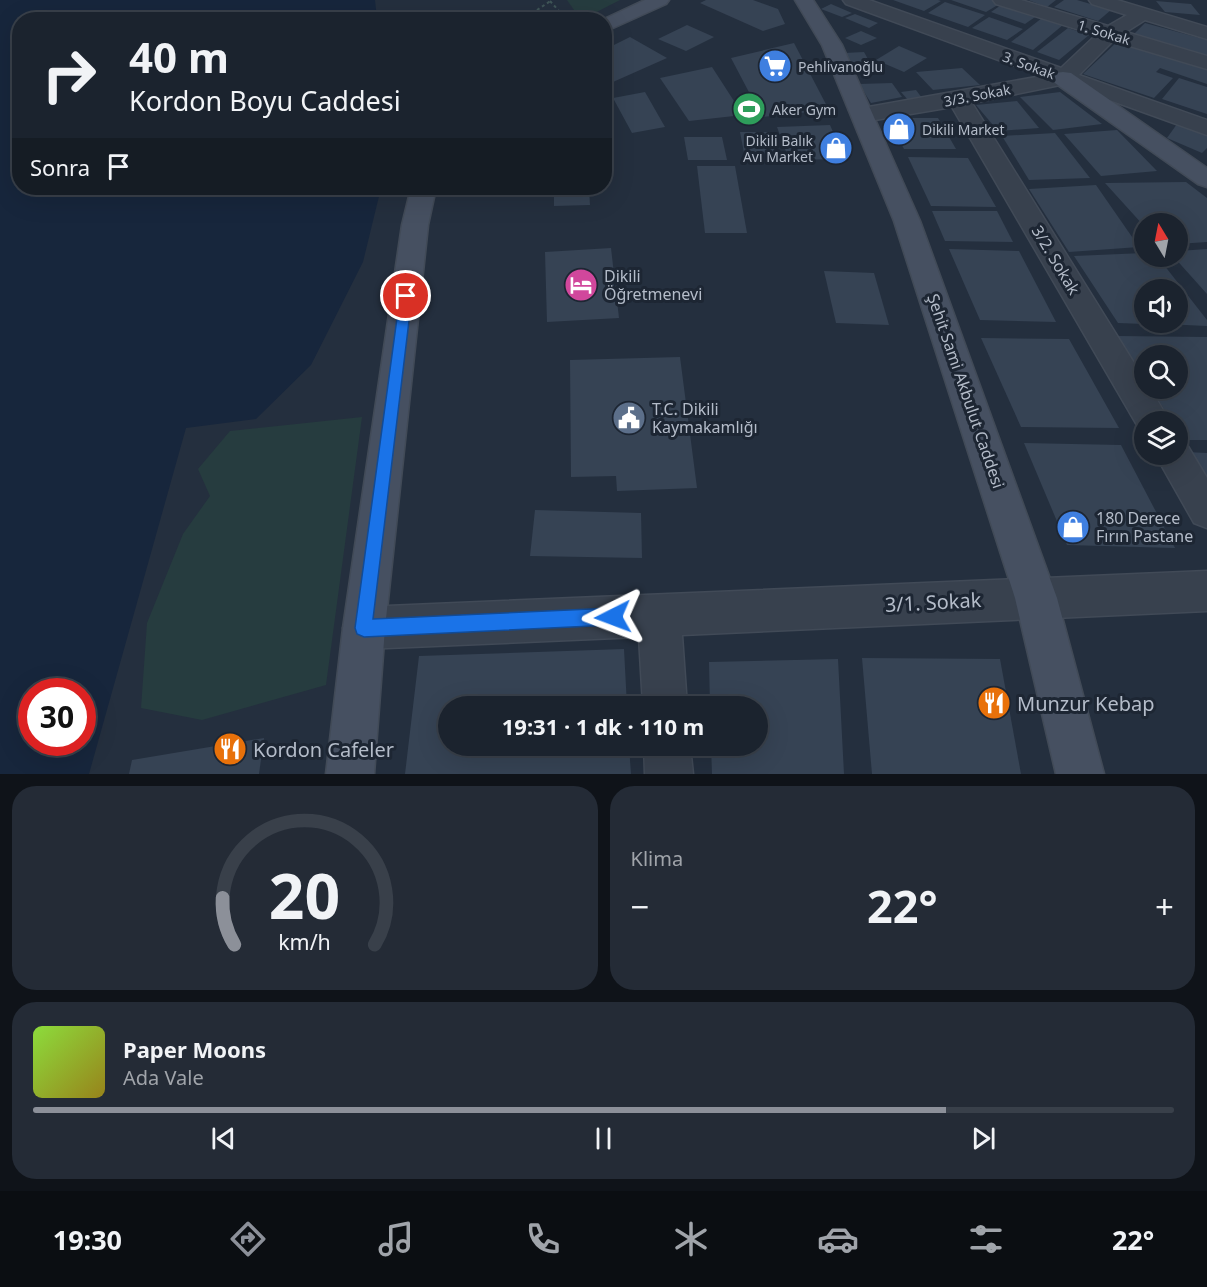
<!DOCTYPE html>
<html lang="tr">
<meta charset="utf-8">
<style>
:root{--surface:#1b232e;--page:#242b36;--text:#f1f3f6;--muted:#a0a4aa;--line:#39404a;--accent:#8c9099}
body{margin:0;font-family:"Noto Sans",sans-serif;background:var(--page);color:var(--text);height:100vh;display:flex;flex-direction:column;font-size:22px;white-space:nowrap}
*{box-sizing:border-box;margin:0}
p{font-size:20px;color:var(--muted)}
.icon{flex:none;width:33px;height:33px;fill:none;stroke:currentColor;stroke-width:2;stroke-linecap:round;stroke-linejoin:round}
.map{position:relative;height:774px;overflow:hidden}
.side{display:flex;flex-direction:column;gap:12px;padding:12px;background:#0f1319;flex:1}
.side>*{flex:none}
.hud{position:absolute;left:12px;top:12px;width:600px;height:183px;border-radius:24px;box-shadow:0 6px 24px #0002,0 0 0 2px var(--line);background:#1b232e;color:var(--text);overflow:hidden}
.needle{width:39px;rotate:350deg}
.buttons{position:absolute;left:1134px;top:213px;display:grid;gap:12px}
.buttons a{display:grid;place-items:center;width:54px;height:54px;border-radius:50%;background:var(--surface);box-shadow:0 6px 24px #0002,0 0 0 2px var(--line);font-size:30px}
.speed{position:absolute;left:18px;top:678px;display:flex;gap:12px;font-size:30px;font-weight:700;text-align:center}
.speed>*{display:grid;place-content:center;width:78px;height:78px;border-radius:50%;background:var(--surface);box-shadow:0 6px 24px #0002,0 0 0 2px var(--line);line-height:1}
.speed .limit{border:9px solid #d22;background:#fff;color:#111}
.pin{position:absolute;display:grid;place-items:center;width:51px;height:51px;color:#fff;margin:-26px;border:3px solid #fff;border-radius:50%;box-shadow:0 2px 6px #0007}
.me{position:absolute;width:66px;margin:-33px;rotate:267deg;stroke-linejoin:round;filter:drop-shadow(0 0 4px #0008)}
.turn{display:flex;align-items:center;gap:21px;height:126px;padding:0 18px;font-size:27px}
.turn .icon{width:78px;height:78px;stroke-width:2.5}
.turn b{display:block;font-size:42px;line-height:51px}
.then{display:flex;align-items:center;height:57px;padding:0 18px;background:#0003;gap:12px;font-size:22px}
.big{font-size:45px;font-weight:700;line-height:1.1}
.side .card{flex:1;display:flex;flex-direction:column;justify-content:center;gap:9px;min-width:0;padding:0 21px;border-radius:24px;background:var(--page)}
.side .dial{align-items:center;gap:0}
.dial svg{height:156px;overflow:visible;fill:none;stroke:var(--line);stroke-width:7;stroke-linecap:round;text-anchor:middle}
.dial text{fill:var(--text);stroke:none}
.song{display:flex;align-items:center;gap:18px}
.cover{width:72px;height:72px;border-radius:9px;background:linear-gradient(135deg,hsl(90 70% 55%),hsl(50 70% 35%))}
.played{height:6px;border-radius:3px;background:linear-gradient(90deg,var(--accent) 80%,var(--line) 80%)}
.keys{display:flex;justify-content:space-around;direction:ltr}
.heat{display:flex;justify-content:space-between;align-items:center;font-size:33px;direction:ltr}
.side .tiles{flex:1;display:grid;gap:12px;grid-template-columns:1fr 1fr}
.card:last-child{grid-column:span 2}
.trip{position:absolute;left:438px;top:696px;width:330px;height:60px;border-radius:30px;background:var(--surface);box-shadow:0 6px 24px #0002,0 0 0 2px var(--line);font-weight:700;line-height:60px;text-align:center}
.tabs{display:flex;height:96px;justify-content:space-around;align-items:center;background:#0b0e12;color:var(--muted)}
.tabs .icon{width:42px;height:42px}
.tabs .active{color:var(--accent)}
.tabs b{font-size:27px;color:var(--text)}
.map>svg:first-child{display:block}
</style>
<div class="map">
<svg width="1207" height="774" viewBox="0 0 1207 774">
<rect width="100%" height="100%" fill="#242f3e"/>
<g fill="#263c3f">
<path d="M567 0H620L581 20Z"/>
<path d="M362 417 326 685 202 720 141 708 147 623 183 534 210 496 198 469 230 431Z"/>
</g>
<path fill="#17263c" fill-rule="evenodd" d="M0 0H375L377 19 20 20V188H381L363 262 311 365 256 419 186 428 89 774H0ZM32 692H82V742H32Z"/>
<g fill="#364354">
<path d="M706 0H753L778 9 785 24 763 31 700 3Z"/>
<path d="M893 0H938L941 1 924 11Z"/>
<path d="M951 0H992L1001 3 986 12Z"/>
<path d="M1028 0H1056L1047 7Z"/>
<path d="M1064 0H1077L1111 10 1098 21 1054 7Z"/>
<path d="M1156 1 1191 4 1200 15 1165 12Z"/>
<path d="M945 2 985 15 968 27 928 13Z"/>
<path d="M1004 3 1038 15 1025 24 991 12Z"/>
<path d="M831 4 852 13 842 17 821 9Z"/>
<path d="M855 14 878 23 869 28 845 18Z"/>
<path d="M989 17 1023 29 1007 40 972 28Z"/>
<path d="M1042 18 1063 25 1033 50 1011 42Z"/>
<path d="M1145 23 1207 40V59L1133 35Z"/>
<path d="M687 25 714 37 686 51 658 39Z"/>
<path d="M1068 28 1089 35 1059 60 1037 52Z"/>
<path d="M861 31 877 38 861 45 845 38Z"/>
<path d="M630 37 667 58 604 86V50Z"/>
<path d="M1119 40 1207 65V84L1160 68 1156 72 1173 78 1154 98 1083 74Z"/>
<path d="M794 43 829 110 762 117 731 58Z"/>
<path d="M899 46 927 58 904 72 876 60Z"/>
<path d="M864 52 874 70 854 71 844 53Z"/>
<path d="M712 67 743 115 689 121 660 78Z"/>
<path d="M962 68 980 85 933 90 916 72Z"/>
<path d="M1179 78 1207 87V114L1162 99Z"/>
<path d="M892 83 902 97 871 103 859 84Z"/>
<path d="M916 90 922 98 908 100 901 92Z"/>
<path d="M645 92 665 127 632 133 613 98Z"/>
<path d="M1060 92 1102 124 1053 130 1020 97Z"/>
<path d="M1017 101 1039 128 998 131 976 105Z"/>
<path d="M888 118H938L956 149H904Z"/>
<path d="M1177 124 1207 134V148L1202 153 1167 138Z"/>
<path d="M830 125 845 159 789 160 777 127Z"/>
<path d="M1117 130 1157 171 1101 176 1064 134Z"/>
<path d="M740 132H770L775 154 744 153Z"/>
<path d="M1055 133 1090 178 1029 180 1002 136Z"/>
<path d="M684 137H722L727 160H688Z"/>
<path d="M908 157 968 158 996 207 931 206Z"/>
<path d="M697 166H735L747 233H705Z"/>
<path d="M1186 182 1207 198V242L1178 244V224H1144V226L1105 183Z"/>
<path d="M1096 185 1139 247 1069 252 1029 189Z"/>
<path d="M554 188H589L590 205 554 206Z"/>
<path d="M932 211H997L1013 242 945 241Z"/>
<path d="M611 248 619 318 547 322 545 252Z"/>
<path d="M949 249 1019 251 1056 322 980 320Z"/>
<path d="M1207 249V294L1173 256H1178V251Z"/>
<path d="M1144 253V256H1157L1207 320V326L1163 324V322H1178V290H1144V324L1118 323 1074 256Z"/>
<path d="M824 271 874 273 889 325 836 323Z"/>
<path d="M1117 336 1207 337V440H1184L1178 430V422H1172L1151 388H1178V356H1144V379Z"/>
<path d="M981 338 1069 339 1119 428 1021 427Z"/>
<path d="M680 357 697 488 617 491 616 476 571 477 570 360Z"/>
<path d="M1024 443 1121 445 1175 548 1067 545Z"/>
<path d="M1186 452 1207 453V483Z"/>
<path d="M535 510 641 513 642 558 530 556Z"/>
<path d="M624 649 627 706H448V746H629L631 774H405L419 656Z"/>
<path d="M862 658 1000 659 1021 774H872Z"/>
<path d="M838 659 844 774H712L711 746H758V706H710L709 662Z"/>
<path d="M264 738 259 774H129L132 760Z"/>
</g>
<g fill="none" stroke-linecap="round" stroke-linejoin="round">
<g stroke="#414a57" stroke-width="3">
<g id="street">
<path d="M843 0H869L1061 68 1096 35 996 4 993 0H1021L1108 26 1127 15 1092 4 1089 0H1117L1207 27V39L1145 20 1126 32 1207 56V69L1113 41 1079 75 1207 120V135L1065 84 972 103 1144 379V388H1150L1170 422H1144V433L1141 432 952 107 863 122 855 120 852 115 855 110 863 108 1042 76 846 4Z"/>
<path d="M1178 440 1186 443 1207 478V528L1194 523 1155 454H1178Z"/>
<path d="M1207 571V611L682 635 687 706H643L639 637 364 649 349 643 343 628 349 613 364 607Z"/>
<path d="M644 746H690L693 774H645Z"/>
</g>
</g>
<g stroke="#414a57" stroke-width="3">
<g id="secondary">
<path d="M645 0H669L666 4 604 32V20H602Z"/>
<path d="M795 0H813L842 45 920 221 1057 598 1104 774H1056L1015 598 894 221 822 45Z"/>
<path d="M1063 72 1071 73 1207 168V187L1198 184 1055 83 1052 78 1055 73Z"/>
<path d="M411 188H436L428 225 385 628 374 774H326L343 628 402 225Z"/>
</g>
</g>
<g stroke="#3f5557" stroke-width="2" stroke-dasharray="3 3" stroke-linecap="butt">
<path d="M550 1 567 20"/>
<path d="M522 20 552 0"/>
</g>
<use href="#street" fill="#38414e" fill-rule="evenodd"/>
<use href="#secondary" fill="#465061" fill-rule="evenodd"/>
</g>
<path fill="#1a73e8" stroke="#114b97" stroke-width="1.5" d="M406 291 412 296 373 619 613 608 619 611 622 617 619 623 613 625 364 637 357 634 355 628 400 296Z"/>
<defs>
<g id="supermarket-disc" transform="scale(1.725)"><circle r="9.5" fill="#3f7fe0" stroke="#1d2633"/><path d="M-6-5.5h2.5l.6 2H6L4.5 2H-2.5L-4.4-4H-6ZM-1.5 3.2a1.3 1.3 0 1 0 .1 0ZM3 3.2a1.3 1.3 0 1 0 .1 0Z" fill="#fff"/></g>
<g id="stadium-disc" transform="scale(1.725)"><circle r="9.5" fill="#2e9e5b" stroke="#1d2633"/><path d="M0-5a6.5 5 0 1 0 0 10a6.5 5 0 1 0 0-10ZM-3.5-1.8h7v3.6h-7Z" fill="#fff"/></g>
<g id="shop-disc" transform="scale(1.725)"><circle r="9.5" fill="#3f7fe0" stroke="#1d2633"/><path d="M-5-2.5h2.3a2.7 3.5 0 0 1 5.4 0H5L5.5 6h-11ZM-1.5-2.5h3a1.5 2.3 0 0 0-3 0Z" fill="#fff"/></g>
<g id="hotel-disc" transform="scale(1.725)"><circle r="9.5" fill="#d1479c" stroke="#1d2633"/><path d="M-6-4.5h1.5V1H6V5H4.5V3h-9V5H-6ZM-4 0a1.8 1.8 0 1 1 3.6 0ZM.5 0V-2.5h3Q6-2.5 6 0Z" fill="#fff"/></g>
<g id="civic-disc" transform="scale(1.725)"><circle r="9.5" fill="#5c6f8a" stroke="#1d2633"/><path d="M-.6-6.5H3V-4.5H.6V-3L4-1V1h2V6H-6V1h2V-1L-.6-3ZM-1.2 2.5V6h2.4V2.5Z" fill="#fff"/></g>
<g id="restaurant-disc" transform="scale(1.725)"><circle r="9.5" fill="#e8710a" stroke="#1d2633"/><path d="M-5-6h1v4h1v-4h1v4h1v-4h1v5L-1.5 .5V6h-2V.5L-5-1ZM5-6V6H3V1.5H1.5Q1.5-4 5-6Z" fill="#fff"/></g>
</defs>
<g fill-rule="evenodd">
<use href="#supermarket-disc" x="775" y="66"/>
<use href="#stadium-disc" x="749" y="109"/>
<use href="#shop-disc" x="899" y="129"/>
<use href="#shop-disc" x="836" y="148"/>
<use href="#hotel-disc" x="581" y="285"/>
<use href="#civic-disc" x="629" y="418"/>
<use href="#shop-disc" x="1073" y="527"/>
<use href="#restaurant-disc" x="994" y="703"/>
<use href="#restaurant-disc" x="230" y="749"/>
</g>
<g text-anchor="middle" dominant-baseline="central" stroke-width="6" stroke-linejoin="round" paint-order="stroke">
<g font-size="14" fill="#b4bcc9" stroke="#1d2633">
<text transform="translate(1104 32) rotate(17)">1. Sokak</text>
<text transform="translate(1029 65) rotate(20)">3. Sokak</text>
<text transform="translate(977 95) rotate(-11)">3/3. Sokak</text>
</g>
<g font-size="14" fill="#b4bcc9" stroke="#1d2633" text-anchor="start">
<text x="798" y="66">Pehlivanoğlu</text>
<text x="772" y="109">Aker Gym</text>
<text x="922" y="129">Dikili Market</text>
<text x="813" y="140" text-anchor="end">Dikili Balık<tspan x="813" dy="16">Avı Market</tspan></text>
</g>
<g font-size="16" fill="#b4bcc9" stroke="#1d2633">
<text transform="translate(1056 260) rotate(59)">3/2. Sokak</text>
<text transform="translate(966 391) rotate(71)">Şehit Sami Akbulut Caddesi</text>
</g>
<g font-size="16" fill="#b4bcc9" stroke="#1d2633" text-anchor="start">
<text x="604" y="276">Dikili<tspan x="604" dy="18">Öğretmenevi</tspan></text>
<text x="652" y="409">T.C. Dikili<tspan x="652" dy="18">Kaymakamlığı</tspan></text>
<text x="1096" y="518">180 Derece<tspan x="1096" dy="18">Fırın Pastane</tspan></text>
</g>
<g font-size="20" fill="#b4bcc9" stroke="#1d2633">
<text transform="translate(933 602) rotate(-3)">3/1. Sokak</text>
</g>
<g font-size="20" fill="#b4bcc9" stroke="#1d2633" text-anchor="start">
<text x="1017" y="703">Munzur Kebap</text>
<text x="253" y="749">Kordon Cafeler</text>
</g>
</g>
</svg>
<div class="buttons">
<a><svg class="needle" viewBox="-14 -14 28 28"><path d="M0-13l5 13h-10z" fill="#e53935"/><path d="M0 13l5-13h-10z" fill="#a0a4aa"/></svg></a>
<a><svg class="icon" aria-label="sound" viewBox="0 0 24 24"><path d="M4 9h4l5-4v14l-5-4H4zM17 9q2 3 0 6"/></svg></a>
<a><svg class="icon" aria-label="search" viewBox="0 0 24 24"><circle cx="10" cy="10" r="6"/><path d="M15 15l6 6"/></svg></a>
<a><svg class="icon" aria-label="layers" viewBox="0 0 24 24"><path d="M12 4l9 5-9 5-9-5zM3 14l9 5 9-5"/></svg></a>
</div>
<div class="speed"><div class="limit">30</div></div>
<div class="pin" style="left:406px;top:296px;background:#d93025"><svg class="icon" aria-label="arrive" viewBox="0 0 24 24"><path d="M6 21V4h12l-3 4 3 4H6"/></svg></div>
<svg class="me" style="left:613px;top:617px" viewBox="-20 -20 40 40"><path d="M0-17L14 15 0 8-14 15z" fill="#1a73e8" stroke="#fff" stroke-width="4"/></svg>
<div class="trip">19:31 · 1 dk · 110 m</div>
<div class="hud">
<div class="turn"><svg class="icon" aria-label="right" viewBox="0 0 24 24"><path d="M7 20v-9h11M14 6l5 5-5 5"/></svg><div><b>40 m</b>Kordon Boyu Caddesi</div></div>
<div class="then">Sonra<svg class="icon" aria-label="arrive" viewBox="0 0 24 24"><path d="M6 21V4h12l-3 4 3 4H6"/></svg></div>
</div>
</div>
<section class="side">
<div class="tiles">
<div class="card dial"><svg viewBox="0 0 100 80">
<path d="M14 69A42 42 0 1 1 86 69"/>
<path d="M14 69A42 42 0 0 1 8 45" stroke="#8c9099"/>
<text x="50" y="56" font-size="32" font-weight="700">20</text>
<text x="50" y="72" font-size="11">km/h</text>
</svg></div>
<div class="card"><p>Klima</p>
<div class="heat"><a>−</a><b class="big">22°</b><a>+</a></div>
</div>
<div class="card">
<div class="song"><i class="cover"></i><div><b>Paper Moons</b><p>Ada Vale</p></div></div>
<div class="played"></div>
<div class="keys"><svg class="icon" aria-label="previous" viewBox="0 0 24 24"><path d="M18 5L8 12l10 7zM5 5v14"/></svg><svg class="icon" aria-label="pause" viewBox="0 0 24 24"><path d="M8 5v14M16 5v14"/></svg><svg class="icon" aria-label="next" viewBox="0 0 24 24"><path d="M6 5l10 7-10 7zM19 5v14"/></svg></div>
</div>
</div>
</section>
<nav class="tabs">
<b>19:30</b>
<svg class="icon active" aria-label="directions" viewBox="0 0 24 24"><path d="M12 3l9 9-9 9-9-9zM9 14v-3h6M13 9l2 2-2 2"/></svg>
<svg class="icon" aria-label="music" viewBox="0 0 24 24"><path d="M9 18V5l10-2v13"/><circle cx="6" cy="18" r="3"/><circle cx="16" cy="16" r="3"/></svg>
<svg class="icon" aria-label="phone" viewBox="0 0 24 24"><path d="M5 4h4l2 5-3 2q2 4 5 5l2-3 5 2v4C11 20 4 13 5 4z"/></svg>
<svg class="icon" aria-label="climate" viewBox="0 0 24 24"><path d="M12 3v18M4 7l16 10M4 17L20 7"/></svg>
<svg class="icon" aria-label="car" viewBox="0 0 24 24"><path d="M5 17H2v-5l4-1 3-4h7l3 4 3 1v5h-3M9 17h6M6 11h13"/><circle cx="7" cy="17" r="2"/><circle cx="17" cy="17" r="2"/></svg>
<svg class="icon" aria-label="filters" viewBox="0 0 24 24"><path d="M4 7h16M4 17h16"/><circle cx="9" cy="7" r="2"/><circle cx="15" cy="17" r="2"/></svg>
<b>22°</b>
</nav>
